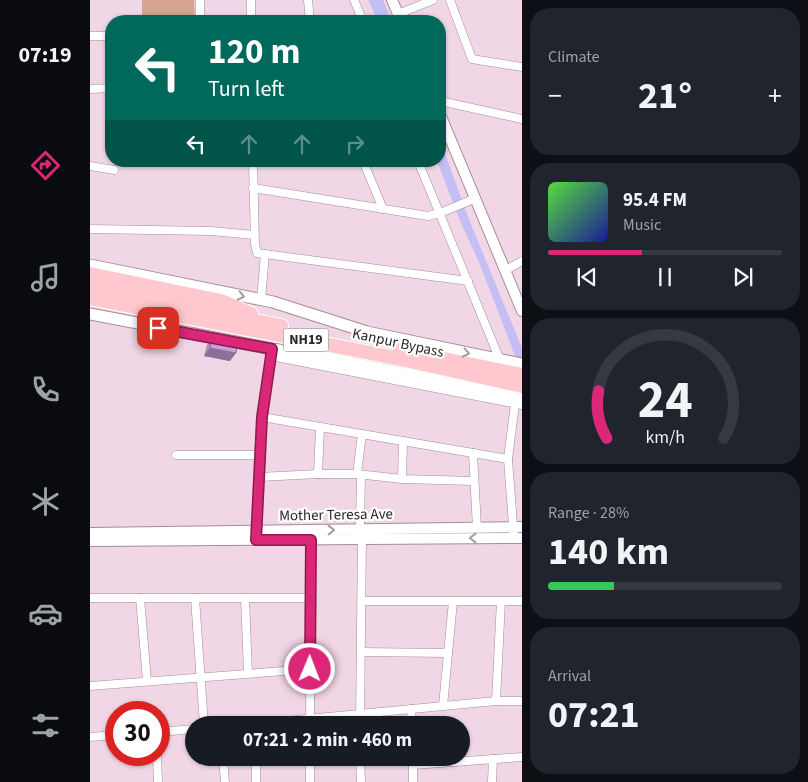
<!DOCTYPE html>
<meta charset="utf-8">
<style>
:root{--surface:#171b24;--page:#20242c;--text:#f1f3f6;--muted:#9ea1a6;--line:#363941;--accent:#db2777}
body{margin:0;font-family:"Source Sans 3",sans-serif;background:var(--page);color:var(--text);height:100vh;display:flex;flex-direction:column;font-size:19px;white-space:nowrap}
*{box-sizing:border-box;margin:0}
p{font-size:16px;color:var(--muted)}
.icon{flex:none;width:28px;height:28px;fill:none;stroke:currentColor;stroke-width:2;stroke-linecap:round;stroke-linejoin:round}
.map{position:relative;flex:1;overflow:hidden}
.details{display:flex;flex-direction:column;gap:8px;padding:8px;background:#0d0f14;width:286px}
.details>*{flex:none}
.banner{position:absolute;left:15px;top:15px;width:341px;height:152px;border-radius:20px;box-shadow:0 1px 4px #0004;background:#00695c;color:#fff;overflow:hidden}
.speed{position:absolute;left:15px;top:701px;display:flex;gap:10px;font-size:25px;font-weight:700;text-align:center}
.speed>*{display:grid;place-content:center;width:65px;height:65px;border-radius:50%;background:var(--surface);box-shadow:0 1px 4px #0004;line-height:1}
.speed .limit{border:8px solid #d22;background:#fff;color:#111}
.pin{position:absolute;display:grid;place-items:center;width:42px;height:42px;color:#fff;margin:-21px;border-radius:10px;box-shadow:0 2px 8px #0006}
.me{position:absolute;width:55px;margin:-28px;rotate:1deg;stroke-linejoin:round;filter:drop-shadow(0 0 4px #0008)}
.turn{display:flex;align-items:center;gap:18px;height:105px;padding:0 20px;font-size:22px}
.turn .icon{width:65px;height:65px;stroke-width:2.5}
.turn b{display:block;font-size:35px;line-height:42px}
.lanes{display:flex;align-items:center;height:48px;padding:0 20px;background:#0003;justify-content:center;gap:25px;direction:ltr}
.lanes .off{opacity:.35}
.big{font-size:38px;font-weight:700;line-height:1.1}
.details .widget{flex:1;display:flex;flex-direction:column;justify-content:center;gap:8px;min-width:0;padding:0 18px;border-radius:20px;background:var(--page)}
.details .dial{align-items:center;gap:0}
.dial svg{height:130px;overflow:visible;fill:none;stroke:var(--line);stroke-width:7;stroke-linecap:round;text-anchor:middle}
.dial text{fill:var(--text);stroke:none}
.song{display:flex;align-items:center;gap:15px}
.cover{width:60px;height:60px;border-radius:8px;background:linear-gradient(135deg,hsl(110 70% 55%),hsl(240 70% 35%))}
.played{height:5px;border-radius:2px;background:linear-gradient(90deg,var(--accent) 40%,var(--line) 40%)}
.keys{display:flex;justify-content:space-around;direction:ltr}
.heat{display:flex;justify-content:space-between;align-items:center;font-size:28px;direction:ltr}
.charge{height:8px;border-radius:4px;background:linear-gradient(90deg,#34c759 28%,var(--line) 0)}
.trip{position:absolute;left:95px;top:716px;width:285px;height:50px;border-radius:25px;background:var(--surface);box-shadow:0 1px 4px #0004;font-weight:700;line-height:50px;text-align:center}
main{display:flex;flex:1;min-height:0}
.dock{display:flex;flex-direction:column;width:90px;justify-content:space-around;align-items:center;background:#090b0e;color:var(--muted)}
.dock .icon{width:35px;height:35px}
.dock .active{color:var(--accent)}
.dock b{font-size:22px;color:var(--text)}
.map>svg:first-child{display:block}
</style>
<main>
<nav class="dock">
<b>07:19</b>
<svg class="icon active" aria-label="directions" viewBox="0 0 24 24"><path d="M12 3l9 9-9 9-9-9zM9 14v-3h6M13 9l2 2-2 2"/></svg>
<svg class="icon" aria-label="music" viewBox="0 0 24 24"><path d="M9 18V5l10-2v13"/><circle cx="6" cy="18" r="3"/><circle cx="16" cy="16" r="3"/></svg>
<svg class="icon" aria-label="phone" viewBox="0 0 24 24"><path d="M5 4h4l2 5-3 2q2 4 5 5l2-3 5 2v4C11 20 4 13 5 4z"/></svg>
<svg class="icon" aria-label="climate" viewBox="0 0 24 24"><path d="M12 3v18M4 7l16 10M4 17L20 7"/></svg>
<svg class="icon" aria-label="car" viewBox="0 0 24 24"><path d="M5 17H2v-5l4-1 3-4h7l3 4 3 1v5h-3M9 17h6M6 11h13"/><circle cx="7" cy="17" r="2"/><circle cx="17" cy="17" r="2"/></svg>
<svg class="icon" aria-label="filters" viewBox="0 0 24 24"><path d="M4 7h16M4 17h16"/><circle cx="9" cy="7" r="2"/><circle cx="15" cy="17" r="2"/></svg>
</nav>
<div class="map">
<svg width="432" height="782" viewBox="0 0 432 782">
<rect width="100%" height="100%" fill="#f1d6e5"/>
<path fill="#d6a392" d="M52 0H104L105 21H52Z"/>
<g fill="#c4bef5">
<path d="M278 0H293L302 21H288Z"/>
<path d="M350 140 380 222 432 348V374L389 262 370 221 347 161H350Z"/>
</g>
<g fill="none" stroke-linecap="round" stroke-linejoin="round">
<g stroke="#a48c9a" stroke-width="9">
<g id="minor">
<path d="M161 0V21"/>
<path d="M218 0 220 21"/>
<path d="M264 0 273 21"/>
<path d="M360 0 382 59 432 67"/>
<path d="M308 14 343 0"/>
<path d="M110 21V0"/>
<path d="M0 36H21"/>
<path d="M0 89 21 88"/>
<path d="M350 101 432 119"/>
<path d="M163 161 165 244 167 253 378 281"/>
<path d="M273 161 293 209"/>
<path d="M328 161 410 360"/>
<path d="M0 166 24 170"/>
<path d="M163 188 338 216 350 213 386 198"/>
<path d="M0 229 121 231 164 235"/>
<path d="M416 270 432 261"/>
<path d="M171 300 175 254"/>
<path d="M181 356 432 405"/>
<path d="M172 417 418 459"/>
<path d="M313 441 312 479 384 481"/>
<path d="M383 453 387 528"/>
<path d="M86 455H170"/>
<path d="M228 474H267L272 434"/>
<path d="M267 474 312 479"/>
<path d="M169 477 228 474 230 427"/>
<path d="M270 530 271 475"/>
<path d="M166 535 172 417 182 353"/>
<path d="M424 538 418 459 425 404"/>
<path d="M0 598H221"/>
<path d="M50 598 57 681"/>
<path d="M105 598 114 725"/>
<path d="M155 598 158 673"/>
<path d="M273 601H432"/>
<path d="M271 652 358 653"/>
<path d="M0 686 220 669"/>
<path d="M406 701 411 601"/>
<path d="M353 706 363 601"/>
<path d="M321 709 322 725"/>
<path d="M154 725 406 701H432"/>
<path d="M220 725 221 539"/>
<path d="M270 725 272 534"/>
<path d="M69 732 104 729"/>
<path d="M0 737 26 735"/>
<path d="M67 755 68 782"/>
<path d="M133 758 135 782"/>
<path d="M166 758V782"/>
<path d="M220 758V782"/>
<path d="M270 758 271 782"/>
<path d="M323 758V782"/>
<path d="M323 765 432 757"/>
<path d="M402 782 403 759"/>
</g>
</g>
<g stroke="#a48c9a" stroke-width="12">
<g id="tertiary">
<path d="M302 0 311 21"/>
<path d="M350 114 432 311"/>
<path d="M0 533 432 527"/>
<path d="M0 541 432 538"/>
</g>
</g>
<g stroke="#a48c9a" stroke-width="13">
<g id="secondary">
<path d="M0 265 183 302 277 332 432 364"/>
<path d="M0 314 182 349 222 355 432 397"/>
</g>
</g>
<g stroke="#fff" stroke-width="16">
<g id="trunk">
<path d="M0 274 131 301 161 314"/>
<path d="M0 288 191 326"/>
<path d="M0 298 306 358 432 386"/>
<path d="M310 350 432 375"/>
</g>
</g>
<use href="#minor" stroke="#fff" stroke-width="8"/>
<use href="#tertiary" stroke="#fff" stroke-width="10"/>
<use href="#secondary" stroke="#fff" stroke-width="11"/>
<use href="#trunk" stroke="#ffc8cf" stroke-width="14"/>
</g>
<path fill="#af89bc" d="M122 337 140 361 114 356 117 345Z"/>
<path fill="#8e6f99" d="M120 348 146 353 140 361 114 356Z"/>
<path fill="#cb9fdb" stroke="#8e6f99" d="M122 337 148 342 146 353 120 348Z"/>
<defs><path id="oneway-chevron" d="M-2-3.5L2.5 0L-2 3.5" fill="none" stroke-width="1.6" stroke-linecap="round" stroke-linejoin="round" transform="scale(1.25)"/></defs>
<g stroke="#a19da0">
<use href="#oneway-chevron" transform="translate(151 296) rotate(12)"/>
<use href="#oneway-chevron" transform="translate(376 353) rotate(12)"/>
<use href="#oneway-chevron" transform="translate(241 530) rotate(-1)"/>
<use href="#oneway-chevron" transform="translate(383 538) rotate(180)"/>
</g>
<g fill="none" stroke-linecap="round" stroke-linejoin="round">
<g stroke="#8e194d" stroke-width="12">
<path id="route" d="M68 328 182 349 172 417 166 540H221L220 669"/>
</g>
<use href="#route" stroke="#db2777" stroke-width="9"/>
</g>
<g text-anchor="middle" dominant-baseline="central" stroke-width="4.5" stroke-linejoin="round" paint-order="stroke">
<rect fill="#fff" stroke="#6d676b" stroke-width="1" x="193.5" y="328.5" width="45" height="23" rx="4"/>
<g font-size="14" font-weight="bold" fill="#2f262b">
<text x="216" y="340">NH19</text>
</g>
<g font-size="15" fill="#2f262b" stroke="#fff">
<text transform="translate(308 343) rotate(12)">Kanpur Bypass</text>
<text transform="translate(246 515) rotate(-1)">Mother Teresa Ave</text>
</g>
</g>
</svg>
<div class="speed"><div class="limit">30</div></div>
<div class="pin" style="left:68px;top:328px;background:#d93025"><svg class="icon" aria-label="arrive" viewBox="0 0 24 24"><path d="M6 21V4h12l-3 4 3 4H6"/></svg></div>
<svg class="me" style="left:220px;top:669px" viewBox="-20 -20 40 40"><circle r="17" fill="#db2777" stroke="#fff" stroke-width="3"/><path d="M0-11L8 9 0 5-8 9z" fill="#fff"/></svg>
<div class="trip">07:21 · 2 min · 460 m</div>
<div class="banner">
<div class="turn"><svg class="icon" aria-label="left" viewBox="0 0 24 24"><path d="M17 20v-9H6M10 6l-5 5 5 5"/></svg><div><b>120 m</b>Turn left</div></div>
<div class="lanes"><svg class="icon" aria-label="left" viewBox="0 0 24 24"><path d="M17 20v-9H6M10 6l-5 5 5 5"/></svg><svg class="icon off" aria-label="ahead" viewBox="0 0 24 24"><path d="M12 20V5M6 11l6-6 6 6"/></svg><svg class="icon off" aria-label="ahead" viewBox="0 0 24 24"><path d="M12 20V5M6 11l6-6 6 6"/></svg><svg class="icon off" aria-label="right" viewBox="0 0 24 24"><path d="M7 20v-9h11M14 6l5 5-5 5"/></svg></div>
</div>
</div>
<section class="details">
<div class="widget"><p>Climate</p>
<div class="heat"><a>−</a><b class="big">21°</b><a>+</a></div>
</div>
<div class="widget">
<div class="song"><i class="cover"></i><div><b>95.4 FM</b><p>Music</p></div></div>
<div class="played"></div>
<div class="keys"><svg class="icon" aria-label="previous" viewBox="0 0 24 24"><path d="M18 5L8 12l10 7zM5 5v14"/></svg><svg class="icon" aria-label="pause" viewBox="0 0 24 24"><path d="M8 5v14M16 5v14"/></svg><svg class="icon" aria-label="next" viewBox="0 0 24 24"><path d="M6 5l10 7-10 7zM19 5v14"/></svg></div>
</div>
<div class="widget dial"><svg viewBox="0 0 100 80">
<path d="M14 69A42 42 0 1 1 86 69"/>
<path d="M14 69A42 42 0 0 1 9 40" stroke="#db2777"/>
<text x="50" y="56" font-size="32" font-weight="700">24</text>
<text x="50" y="72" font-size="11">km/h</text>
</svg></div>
<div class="widget"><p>Range · 28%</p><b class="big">140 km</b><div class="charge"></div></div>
<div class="widget"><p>Arrival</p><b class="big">07:21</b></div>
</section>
</main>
